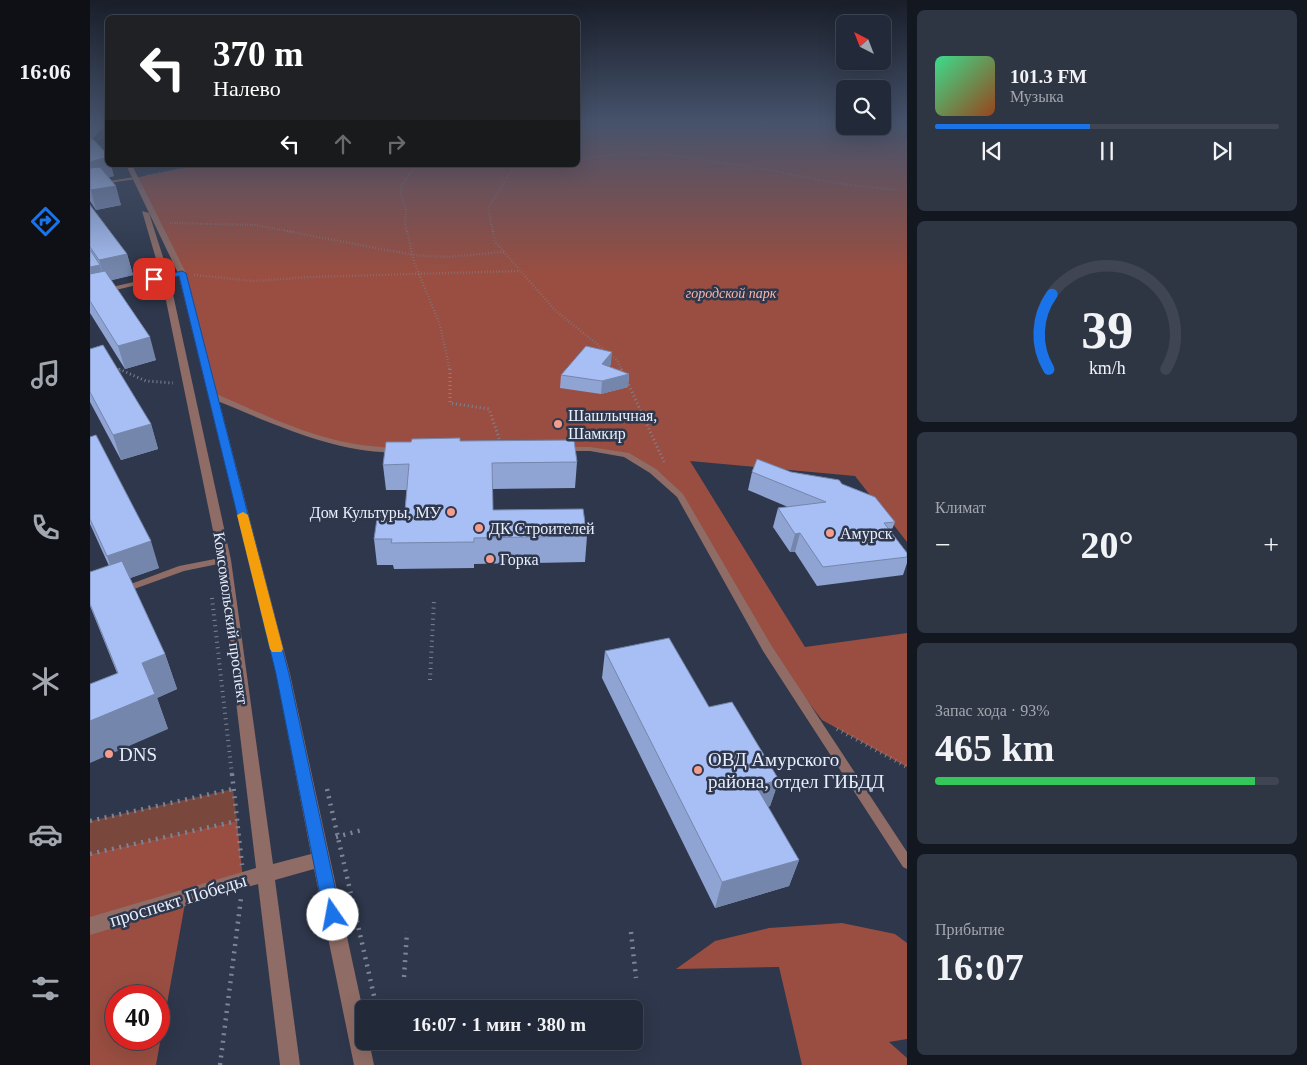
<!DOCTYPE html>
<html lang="ru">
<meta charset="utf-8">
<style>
:root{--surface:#222938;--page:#2e3543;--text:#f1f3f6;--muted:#a2a6ae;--line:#3f4553;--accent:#1a73e8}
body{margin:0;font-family:Georgia,serif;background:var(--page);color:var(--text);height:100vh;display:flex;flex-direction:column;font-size:19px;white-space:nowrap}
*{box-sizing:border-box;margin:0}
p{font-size:16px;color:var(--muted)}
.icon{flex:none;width:28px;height:28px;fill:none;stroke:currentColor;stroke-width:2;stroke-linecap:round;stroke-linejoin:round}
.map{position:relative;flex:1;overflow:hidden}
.side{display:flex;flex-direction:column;gap:10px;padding:10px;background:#13171f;width:400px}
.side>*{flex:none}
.banner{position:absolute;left:15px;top:15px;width:475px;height:152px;border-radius:8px;box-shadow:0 5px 20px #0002,0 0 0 1px var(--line);background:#202124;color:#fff;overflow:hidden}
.needle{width:32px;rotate:318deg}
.buttons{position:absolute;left:746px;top:15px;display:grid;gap:10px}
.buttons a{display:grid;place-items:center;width:55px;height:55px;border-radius:8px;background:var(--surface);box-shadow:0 5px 20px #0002,0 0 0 1px var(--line);font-size:25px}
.speed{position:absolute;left:15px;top:985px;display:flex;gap:10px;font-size:25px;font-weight:700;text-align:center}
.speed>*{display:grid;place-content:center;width:65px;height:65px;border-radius:50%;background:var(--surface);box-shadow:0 5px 20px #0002,0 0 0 1px var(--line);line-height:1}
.speed .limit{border:8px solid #d22;background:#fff;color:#111}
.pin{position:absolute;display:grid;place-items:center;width:42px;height:42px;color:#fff;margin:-21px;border-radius:10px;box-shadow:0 2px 8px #0006}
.me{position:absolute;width:55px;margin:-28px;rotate:348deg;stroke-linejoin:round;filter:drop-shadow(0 0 4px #0008)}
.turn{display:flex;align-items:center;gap:18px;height:105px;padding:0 25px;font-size:22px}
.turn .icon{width:65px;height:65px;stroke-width:2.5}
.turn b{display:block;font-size:35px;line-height:42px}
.lanes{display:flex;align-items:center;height:48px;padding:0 25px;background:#0003;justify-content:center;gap:25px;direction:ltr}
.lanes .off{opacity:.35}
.big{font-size:38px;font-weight:800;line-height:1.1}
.side .card{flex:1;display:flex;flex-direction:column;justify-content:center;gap:8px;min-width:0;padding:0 18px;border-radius:8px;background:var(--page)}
.side .dial{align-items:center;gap:0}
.dial svg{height:130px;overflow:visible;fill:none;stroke:var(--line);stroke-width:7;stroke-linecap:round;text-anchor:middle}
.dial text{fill:var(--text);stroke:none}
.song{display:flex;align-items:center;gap:15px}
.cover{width:60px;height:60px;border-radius:8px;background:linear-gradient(135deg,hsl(150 70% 55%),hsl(20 70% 35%))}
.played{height:5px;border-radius:2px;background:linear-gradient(90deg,var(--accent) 45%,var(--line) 45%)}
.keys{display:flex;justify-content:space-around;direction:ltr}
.heat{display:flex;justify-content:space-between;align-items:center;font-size:28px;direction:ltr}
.charge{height:8px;border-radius:4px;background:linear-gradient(90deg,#34c759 93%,var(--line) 0)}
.trip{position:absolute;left:265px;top:1000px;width:288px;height:50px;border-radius:8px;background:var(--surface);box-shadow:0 5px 20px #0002,0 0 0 1px var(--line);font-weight:800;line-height:50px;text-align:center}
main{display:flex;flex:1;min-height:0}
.tabs{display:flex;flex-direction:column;width:90px;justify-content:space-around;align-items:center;background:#0e1016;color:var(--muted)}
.tabs .icon{width:35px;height:35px}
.tabs .current{color:var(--accent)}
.tabs b{font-size:22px;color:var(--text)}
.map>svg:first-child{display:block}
</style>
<main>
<nav class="tabs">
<b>16:06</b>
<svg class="icon current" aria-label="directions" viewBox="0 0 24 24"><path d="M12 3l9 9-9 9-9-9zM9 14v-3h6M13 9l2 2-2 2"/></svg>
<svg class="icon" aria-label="music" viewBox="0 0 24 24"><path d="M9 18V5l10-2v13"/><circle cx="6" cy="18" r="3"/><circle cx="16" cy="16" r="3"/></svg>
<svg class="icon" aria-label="phone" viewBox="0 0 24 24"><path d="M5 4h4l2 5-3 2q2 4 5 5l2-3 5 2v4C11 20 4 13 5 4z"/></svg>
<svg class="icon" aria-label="climate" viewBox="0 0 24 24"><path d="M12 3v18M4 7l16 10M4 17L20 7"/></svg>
<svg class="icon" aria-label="car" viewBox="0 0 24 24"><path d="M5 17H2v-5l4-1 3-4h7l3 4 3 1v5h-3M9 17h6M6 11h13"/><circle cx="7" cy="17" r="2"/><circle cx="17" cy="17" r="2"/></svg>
<svg class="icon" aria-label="filters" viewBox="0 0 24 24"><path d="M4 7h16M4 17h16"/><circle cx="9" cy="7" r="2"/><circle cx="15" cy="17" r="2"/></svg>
</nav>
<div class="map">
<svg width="817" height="1065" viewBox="0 0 817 1065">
<rect width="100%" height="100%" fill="#2e374b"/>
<path fill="#7a473d" d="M143 789 147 821 0 854V821Z"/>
<g fill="#994e41" fill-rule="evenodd">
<path d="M488 124H755V126H792L793 124H817V542L765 476 600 461 715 647 817 633V767L732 720 677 648 590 496 563 471 536 455 500 449 294 451 256 445 222 435 123 396 92 273 44 178 110 165H488Z"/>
<path d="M147 821 153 880 96 898 66 1065H0V854ZM26 996H69V1039H26Z"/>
<path d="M752 923 805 934 817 943V1039L799 1042 817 1058V1065H712L689 967 586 969 625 941 679 928Z"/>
</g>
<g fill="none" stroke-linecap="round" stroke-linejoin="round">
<g stroke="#7c8495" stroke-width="2" stroke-dasharray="0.5 2" stroke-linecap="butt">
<path d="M3 144 18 130"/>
<path d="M0 145 18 146"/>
<path d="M488 160 527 154H572L656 166 753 184 806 190"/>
<path d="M57 175 110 165"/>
<path d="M80 223 165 225 203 232"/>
<path d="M317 232 315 224 316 209 311 196V186L327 165"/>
<path d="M403 232 398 208 425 165"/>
</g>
<g stroke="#7c8495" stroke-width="2.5" stroke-dasharray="0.5 2.5" stroke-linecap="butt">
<path d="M197 231 323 255 359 257 414 252"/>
<path d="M317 231 324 262 350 325 360 371"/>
<path d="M403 231 405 242 467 312 527 360 532 371"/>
<path d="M104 275 164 281 221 277 430 271"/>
<path d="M25 368 32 371"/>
</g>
<g stroke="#7c8495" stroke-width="3" stroke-dasharray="1 3" stroke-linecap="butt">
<path d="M29 369 56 381 83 383"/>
<path d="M360 369V403L399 409 411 444"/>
<path d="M531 369 534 375"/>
<path d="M537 381 575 464"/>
</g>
<g stroke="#7c8495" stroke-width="4" stroke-dasharray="1 4.5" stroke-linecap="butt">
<path d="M122 598 142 775"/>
<path d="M340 680 344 601"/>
<path d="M747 729 817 767"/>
</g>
<g stroke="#7c8495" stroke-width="4.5" stroke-dasharray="2 5.5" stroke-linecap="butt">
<path d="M142 774 152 865"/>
<path d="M237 789 287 1009"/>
<path d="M0 821 143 789"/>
<path d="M246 837 272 830"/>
<path d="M0 854 147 821"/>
<path d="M541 932 546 978"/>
<path d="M314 977 317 932"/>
<path d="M130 1065 151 898"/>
</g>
<g fill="#8f6c65" fill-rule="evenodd">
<path d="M44 177H46V179L0 186V184Z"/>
<path d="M92 271 94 272V274L0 296V292Z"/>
<path d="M120 394H126C171 413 216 436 265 444 274 446 304 447 310 451 305 455 298 453 292 452 232 448 175 420 120 398Z"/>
<path d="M471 447H500L539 453 566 469 593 494 681 645 817 852V869L813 867 673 651 587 497 560 473 534 457 500 451H474L470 449Z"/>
<path d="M135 557 140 560 138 562 94 571 33 593 30 592 28 590 30 588 89 566Z"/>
</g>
<path fill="#8f6c65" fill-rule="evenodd" d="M36 165H42L96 273 200 674 274 1015V1041H279L284 1065H264L224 869 185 880 210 1065H190L168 884 0 935V917L166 868 129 560 71 276 52 211 59 213 79 276 141 560 183 864 221 854 186 674 88 273Z"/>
</g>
<g fill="#90a4d3">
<path d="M0 124 2 139 24 176 19 177 31 205 6 210 0 201Z"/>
<path d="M0 205 37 254 43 275 21 280 66 360 35 369 0 313Z"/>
<path d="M0 349 61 424 68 449 31 460 0 402Z"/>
<path d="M521 364 519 367 539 374 538 387 511 394 470 388 471 375Z"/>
<path d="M0 437 69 568 40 578 75 654 87 689 67 698 78 729 27 673 0 606V604L19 566 0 524Z"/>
<path d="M370 441 487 462 485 488 402 489 403 510 497 536 495 562 384 564V568L304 569 303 565H287L284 539 315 511 317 490H296L293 465Z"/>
<path d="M662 472H701L752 484 805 522 801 532 817 553V563L813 575 727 586 705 552H700L683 527 688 508 698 507 658 490Z"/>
<path d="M515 651 619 707 689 780 680 806 678 807 709 860 699 886 625 908 512 678Z"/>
</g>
<g fill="#7586ac">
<path d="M0 124H17L0 141Z"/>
<path d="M18 157V165H21L24 176 0 182V162Z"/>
<path d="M26 186 31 205 6 210 1 190Z"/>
<path d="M37 254 43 275 15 282 9 260Z"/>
<path d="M10 265 16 286 0 290V267Z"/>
<path d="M60 337 66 360 35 369 28 346Z"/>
<path d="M522 352 521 364 511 377 512 364Z"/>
<path d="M539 374 538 387 511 394 512 381Z"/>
<path d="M61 424 68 449 31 460 23 435Z"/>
<path d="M710 533 705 552H700L705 534Z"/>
<path d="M61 541 69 568 26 583 17 556Z"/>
<path d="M75 654 87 689 67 698 78 729 0 763V721L52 663Z"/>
<path d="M689 780 680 806 658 813 666 786Z"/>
<path d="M709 860 699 886 625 908 632 882Z"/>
</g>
<g fill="#a7bff5" stroke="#7586ac">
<path d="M0 139H3L18 155V157L0 162Z"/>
<path d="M10 167 26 186 1 190 0 189V168Z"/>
<path d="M0 205 37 254 9 260 0 247Z"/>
<path d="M0 251H1L10 265 0 267Z"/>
<path d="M15 271 60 337 28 346 0 301V274Z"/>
<path d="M13 345 61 424 23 435 0 392V349Z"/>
<path d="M496 346 522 352 512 364 539 374 512 381 471 375Z"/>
<path d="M6 435 61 541 17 556 0 519V437Z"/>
<path d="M370 438V441L484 440 487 462 402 463 403 510 493 509 497 536 384 538V542L301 543 302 539H284L288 512 315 511 319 464 293 465 296 442H321L322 439Z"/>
<path d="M667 459 701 472 749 480 752 484 785 497 805 522 794 523 817 553V557L733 567 710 533 705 534 688 508 736 502 662 472Z"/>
<path d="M32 561 75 654 52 663 65 694 0 721V684L28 673 0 604V572Z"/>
<path d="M579 638 619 707 642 702 689 780 666 786 709 860 632 882 515 651Z"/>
</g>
<linearGradient id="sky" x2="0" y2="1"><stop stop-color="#191e29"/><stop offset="0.45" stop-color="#46536c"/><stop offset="1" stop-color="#46536c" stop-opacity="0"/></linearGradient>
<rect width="817" height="273" fill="url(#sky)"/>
<path fill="#1a73e8" stroke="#114b97" d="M92 271 96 273 199 674 251 915 249 921 243 923 237 921 234 915 186 674 89 276 64 281 60 279Z"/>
<path fill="#f59e0b" d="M153 512 158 515 193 649 191 652H182L180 649 147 515Z"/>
<g fill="#f49d8d" stroke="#2e374b" stroke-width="2">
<circle cx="468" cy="424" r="5"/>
<circle cx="361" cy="512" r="5"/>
<circle cx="389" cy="528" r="5"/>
<circle cx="740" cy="533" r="5"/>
<circle cx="400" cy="559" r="5"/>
<circle cx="19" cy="754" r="5"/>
<circle cx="608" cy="770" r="5"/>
</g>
<g text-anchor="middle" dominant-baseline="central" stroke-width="5" stroke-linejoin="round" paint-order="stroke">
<g font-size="14" font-style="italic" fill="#f9b6aa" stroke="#2e374b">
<text x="641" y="293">городской парк</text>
</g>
<g font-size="16" fill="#e8eefc" stroke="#2e374b" text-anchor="start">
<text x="478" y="415">Шашлычная,<tspan x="478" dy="18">Шамкир</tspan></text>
<text x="351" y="512" text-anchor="end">Дом Культуры, МУ</text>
<text x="399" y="528">ДК Строителей</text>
<text x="750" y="533">Амурск</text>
<text x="410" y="559">Горка</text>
</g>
<g font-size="16" fill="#e8eefc" stroke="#2e374b">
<text transform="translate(141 618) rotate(82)">Комсомольский проспект</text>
</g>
<g font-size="19" fill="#e8eefc" stroke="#2e374b" text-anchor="start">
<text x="29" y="754">DNS</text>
<text x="618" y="759">ОВД Амурского<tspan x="618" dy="22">района, отдел ГИБДД</tspan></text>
</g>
<g font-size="19" fill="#e8eefc" stroke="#2e374b">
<text transform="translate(88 900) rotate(-17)">проспект Победы</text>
</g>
</g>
</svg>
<div class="buttons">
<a><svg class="needle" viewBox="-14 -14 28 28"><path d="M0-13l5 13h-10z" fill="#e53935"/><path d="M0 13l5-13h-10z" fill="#a2a6ae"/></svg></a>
<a><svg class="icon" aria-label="search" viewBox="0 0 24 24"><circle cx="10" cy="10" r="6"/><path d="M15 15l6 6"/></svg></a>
</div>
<div class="speed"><div class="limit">40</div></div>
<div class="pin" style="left:64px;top:279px;background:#d93025"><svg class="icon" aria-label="arrive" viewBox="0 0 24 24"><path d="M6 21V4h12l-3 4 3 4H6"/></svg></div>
<svg class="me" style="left:243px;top:915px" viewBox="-20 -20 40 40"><circle r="19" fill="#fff"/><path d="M0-13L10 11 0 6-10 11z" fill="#1a73e8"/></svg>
<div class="trip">16:07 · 1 мин · 380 m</div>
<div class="banner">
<div class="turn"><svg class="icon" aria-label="left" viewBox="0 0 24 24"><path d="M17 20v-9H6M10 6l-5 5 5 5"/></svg><div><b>370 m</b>Налево</div></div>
<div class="lanes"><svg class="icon" aria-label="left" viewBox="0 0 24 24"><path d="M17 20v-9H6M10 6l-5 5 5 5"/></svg><svg class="icon off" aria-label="ahead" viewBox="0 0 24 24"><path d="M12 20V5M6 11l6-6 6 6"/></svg><svg class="icon off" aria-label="right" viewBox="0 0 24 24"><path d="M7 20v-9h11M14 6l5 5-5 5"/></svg></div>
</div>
</div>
<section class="side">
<div class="card">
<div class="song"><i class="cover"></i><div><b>101.3 FM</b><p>Музыка</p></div></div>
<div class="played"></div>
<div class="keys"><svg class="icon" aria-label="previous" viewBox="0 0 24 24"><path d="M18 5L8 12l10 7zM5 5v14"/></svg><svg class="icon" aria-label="pause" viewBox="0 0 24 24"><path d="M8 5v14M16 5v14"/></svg><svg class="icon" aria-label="next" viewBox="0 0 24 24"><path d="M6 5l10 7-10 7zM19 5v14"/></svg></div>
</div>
<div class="card dial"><svg viewBox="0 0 100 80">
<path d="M14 69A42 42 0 1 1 86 69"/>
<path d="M14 69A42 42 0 0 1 16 23" stroke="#1a73e8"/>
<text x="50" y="56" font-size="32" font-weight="700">39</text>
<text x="50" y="72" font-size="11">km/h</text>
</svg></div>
<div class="card"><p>Климат</p>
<div class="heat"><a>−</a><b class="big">20°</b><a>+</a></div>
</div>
<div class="card"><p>Запас хода · 93%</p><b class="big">465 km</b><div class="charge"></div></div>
<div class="card"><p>Прибытие</p><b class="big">16:07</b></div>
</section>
</main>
